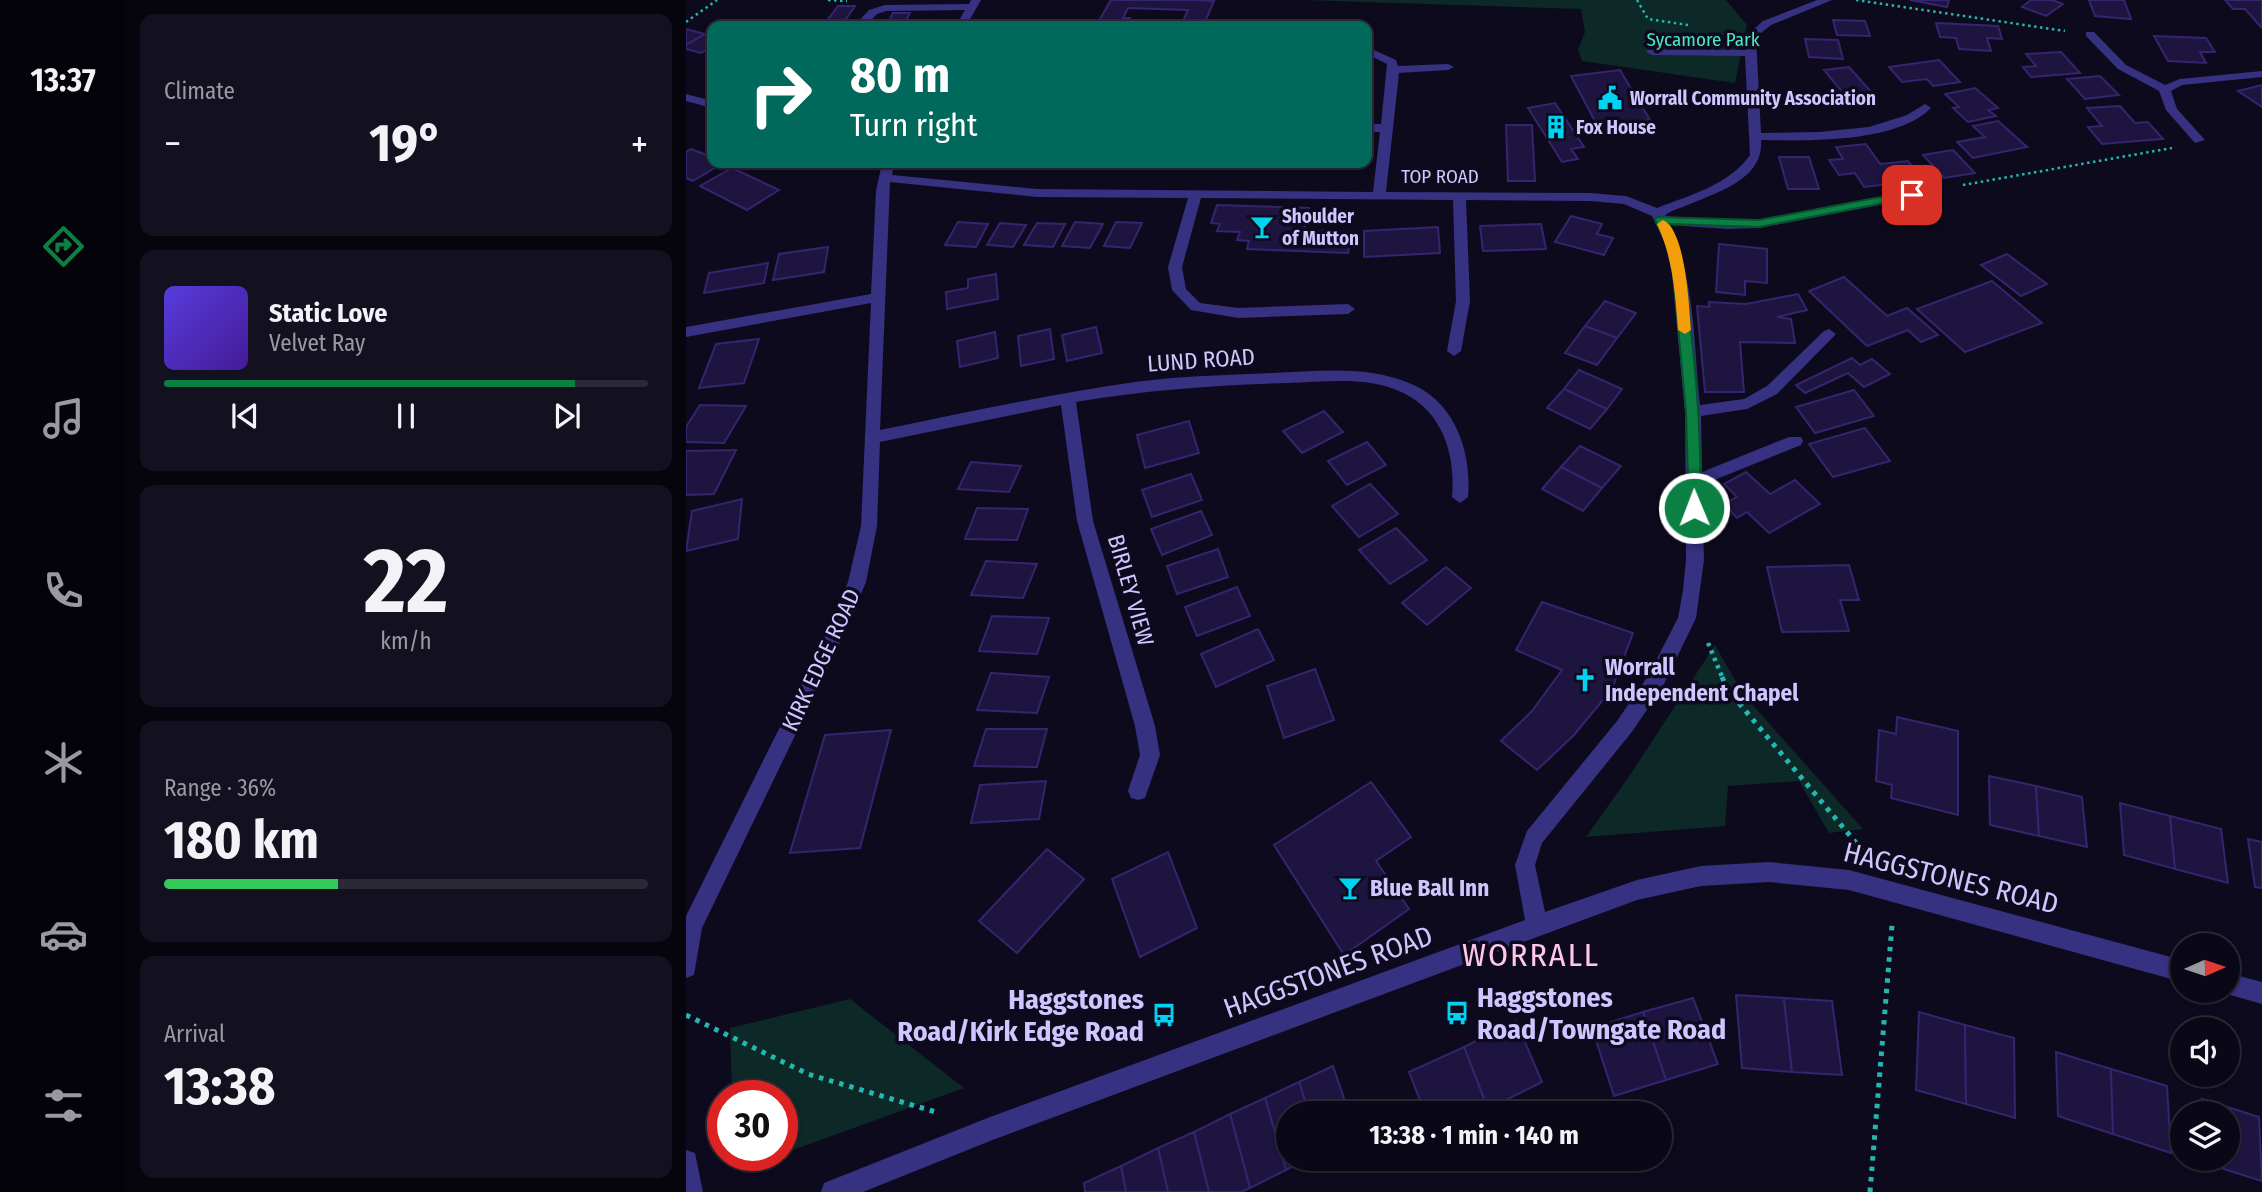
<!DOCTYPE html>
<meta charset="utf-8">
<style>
:root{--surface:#0a0816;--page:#13111f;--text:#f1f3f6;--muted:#999aa1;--line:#2a2935;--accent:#0b8043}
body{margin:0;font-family:"Fira Sans Condensed",sans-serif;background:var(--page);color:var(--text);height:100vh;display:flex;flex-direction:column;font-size:26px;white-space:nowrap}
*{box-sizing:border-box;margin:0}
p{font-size:23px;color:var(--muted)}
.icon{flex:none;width:38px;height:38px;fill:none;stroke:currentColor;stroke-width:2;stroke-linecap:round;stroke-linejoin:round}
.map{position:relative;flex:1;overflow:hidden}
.details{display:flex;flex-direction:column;gap:14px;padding:14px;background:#06040c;width:560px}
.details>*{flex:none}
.top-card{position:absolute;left:21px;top:21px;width:665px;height:147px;border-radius:14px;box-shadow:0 2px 5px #0004,0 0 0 2px var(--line);background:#00695c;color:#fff;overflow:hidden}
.needle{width:46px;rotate:87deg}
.tools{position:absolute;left:1484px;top:933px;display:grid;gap:14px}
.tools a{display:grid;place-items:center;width:70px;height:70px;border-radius:50%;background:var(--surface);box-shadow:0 2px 5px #0004,0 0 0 2px var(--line);font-size:35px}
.speed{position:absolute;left:21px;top:1080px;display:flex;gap:14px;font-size:35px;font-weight:700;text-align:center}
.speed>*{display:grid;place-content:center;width:91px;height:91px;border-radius:50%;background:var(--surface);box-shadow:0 2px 5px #0004,0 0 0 2px var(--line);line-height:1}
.speed .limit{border:10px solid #d22;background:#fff;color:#111}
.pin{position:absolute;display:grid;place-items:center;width:60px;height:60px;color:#fff;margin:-30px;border-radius:14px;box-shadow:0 4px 10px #0006}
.me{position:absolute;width:77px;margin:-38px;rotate:359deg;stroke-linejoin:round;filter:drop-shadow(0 0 5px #0008)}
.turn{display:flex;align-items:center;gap:24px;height:147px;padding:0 28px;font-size:32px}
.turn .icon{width:91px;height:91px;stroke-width:2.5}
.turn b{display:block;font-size:49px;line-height:60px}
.big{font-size:52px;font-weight:700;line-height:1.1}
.details .card{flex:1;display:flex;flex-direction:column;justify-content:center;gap:10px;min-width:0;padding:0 24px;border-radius:14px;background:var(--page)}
.details .dial{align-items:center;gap:0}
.dial b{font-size:91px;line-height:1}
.song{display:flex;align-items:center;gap:21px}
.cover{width:84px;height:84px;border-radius:10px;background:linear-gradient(135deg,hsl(250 70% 55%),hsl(260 70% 35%))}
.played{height:7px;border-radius:4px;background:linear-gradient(90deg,var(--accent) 85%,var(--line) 85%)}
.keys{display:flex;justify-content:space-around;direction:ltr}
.heat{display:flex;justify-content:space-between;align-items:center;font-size:38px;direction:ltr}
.charge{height:10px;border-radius:5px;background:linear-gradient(90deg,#34c759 36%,var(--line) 0)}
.trip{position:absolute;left:590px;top:1101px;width:396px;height:70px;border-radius:35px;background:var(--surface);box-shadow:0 2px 5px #0004,0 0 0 2px var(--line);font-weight:700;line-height:70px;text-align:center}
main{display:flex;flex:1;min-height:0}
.menu{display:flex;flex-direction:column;width:126px;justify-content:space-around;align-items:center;background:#040309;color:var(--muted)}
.menu .icon{width:49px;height:49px}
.menu .on{color:var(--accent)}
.menu b{font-size:32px;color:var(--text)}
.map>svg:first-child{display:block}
</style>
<main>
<nav class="menu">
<b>13:37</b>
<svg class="icon on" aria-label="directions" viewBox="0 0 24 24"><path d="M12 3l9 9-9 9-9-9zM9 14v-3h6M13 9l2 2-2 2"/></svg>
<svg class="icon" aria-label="music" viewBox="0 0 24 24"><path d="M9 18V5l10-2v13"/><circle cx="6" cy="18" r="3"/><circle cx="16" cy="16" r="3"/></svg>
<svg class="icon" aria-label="phone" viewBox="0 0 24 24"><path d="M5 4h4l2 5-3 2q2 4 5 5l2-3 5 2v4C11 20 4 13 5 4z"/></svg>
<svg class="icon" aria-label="climate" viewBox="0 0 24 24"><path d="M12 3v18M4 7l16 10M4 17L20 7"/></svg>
<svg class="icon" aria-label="car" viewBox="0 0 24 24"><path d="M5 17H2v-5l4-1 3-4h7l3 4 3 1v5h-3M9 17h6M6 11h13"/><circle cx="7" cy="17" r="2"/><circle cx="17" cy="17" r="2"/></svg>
<svg class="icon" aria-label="filters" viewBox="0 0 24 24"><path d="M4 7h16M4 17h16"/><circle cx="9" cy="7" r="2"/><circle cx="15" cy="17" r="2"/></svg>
</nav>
<section class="details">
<div class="card"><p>Climate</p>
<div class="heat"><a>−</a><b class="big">19°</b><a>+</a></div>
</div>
<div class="card">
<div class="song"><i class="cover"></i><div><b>Static Love</b><p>Velvet Ray</p></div></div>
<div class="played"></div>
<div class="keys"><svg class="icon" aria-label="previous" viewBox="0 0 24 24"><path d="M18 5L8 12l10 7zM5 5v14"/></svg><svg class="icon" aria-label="pause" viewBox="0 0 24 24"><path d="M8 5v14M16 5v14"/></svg><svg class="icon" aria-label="next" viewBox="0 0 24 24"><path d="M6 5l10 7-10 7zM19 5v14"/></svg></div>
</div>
<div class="card dial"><b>22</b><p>km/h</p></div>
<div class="card"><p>Range · 36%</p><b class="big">180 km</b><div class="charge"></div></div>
<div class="card"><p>Arrival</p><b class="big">13:38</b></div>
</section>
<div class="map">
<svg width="1576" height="1192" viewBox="0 0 1576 1192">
<rect width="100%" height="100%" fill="#0e0a1d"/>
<g fill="#0c2827">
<path d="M617 0H1040L1061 25 1049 83 896 61 892 50 899 32 895 9Z"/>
<path d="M1029 645 1057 694 1177 829 1143 833 1113 781 1042 786 1039 826 900 837 944 775Z"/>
<path d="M164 999 278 1088 96 1154V1096L46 1095 44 1028Z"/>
</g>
<g fill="#1e1440" stroke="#35246e" stroke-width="2">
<path d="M425 0H508L528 1 519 22 497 21 502 10 442 8 437 18H444L439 26H410Z"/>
<path d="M1224 0H1263L1261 7Z"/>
<path d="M1345 0H1366L1377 4 1360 16 1336 7Z"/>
<path d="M1403 0H1438L1445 19 1409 16Z"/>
<path d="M1539 0H1576V28L1559 9H1547Z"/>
<path d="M152 6H169L155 26H137Z"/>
<path d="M207 13H224L217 26H200Z"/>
<path d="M1147 20 1179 21 1184 36 1151 35Z"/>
<path d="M1250 23 1312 26 1316 39 1301 38 1305 51 1273 49 1270 38 1254 37Z"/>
<path d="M0 29 19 34 0 45Z"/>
<path d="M19 34 26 36V47L15 53 0 49V45Z"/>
<path d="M1468 36 1520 38 1529 52H1514L1520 63 1482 61Z"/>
<path d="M1119 39 1152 40 1157 59 1123 57Z"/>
<path d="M1375 52 1394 73 1345 77 1337 67 1350 66 1340 54Z"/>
<path d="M1253 60 1274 82 1247 86 1241 79 1216 82 1203 67Z"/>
<path d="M1163 67 1187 94 1161 98 1138 70Z"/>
<path d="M934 70 964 120 912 127 885 76Z"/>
<path d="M1414 76 1433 95 1399 99 1381 79Z"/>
<path d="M1576 85V107L1552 91Z"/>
<path d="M1289 88 1312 108 1302 110 1310 116 1282 122 1267 108 1273 107 1259 94Z"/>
<path d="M869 103 898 147 885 149 892 159 876 162 842 108Z"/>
<path d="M1434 106 1449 123 1462 122 1477 139 1416 144 1402 127 1416 126 1401 108Z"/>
<path d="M1312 121 1341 147 1287 158 1271 142 1299 137 1287 126Z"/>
<path d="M820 125H846L849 181H822Z"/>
<path d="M1180 144 1194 164 1222 161 1237 180 1178 187 1169 173 1153 175 1143 160 1157 159 1150 147Z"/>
<path d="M5 149 26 157V163H37L7 181 0 178V152Z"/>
<path d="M1267 150 1289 173 1258 178 1237 155Z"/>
<path d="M1093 157H1123L1133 189H1102Z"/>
<path d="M46 168 93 190 61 210 14 186Z"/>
<path d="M531 205 623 208 618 231 666 232 662 253 561 249 563 241 551 240 554 232 531 231 534 224 525 223Z"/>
<path d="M885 216 916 224 911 234 927 238 918 255 869 242Z"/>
<path d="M272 222 302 224 290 247 259 245Z"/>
<path d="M389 222 417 224 404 248 376 246Z"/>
<path d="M430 222 456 223 444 248 418 246Z"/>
<path d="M314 223 340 225 327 247 301 245Z"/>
<path d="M351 223 379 224 367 247 338 245Z"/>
<path d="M855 224 860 249 797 251 794 226Z"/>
<path d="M752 227 754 253 678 257V231Z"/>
<path d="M1033 244 1081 249V283L1059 281V295L1030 292Z"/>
<path d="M142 247 138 272 87 280 93 254Z"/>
<path d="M1321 254 1361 284 1335 296 1295 265Z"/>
<path d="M82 263 78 283 18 293 23 273Z"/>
<path d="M310 274 312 299 261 309 260 292 282 288V279Z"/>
<path d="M1158 277 1201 316 1221 308 1252 335 1235 342 1222 330 1181 346 1123 291Z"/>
<path d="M1306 281 1356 323 1279 352 1231 309Z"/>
<path d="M1112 294 1121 310 1091 317 1105 319 1109 343 1054 342 1058 392H1019L1011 306 1023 307V302L1060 304Z"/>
<path d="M919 301 950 313 931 338 899 326Z"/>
<path d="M899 326 931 338 911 365 879 353Z"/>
<path d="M410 327 416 353 381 361 376 335Z"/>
<path d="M364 329 368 359 335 366 332 336Z"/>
<path d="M309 332 312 358 274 367 271 341Z"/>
<path d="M73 339 58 383 13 388 30 344Z"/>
<path d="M1166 358 1174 365 1186 359 1204 374 1178 387 1162 373 1119 393 1110 385Z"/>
<path d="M893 370 936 389 921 409 878 389Z"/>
<path d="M878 389 921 409 904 429 861 408Z"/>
<path d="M1168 390 1188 416 1129 433 1110 407Z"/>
<path d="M14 405 60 406 38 443 0 442V427Z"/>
<path d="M638 411 657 432 616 453 597 431Z"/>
<path d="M503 421 513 453 459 468 451 435Z"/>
<path d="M1179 428 1204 461 1147 477 1123 444Z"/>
<path d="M681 442 700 465 661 485 642 461Z"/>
<path d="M894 446 935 466 916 488 875 467Z"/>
<path d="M50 450 28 494 0 495V451Z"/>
<path d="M285 462 335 466 323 492 272 489Z"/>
<path d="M875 467 916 488 897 511 856 489Z"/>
<path d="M1060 472 1084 494 1109 480 1134 504 1083 533 1061 512 1051 518 1038 504 1051 497 1038 484Z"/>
<path d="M505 474 516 500 466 517 456 490Z"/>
<path d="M684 484 712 514 673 537 646 506Z"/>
<path d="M56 499 52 539 0 551 6 511Z"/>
<path d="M291 508 342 509 331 540 279 539Z"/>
<path d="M515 511 526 535 476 555 465 529Z"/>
<path d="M710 528 741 560 704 584 673 550Z"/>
<path d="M532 549 542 577 491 594 481 566Z"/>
<path d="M300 561 351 564 337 598 285 595Z"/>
<path d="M1163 565 1173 600H1154L1163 631 1096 632 1081 567Z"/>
<path d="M760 567 785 588 741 625 716 603Z"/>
<path d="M551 587 564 616 511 636 499 607Z"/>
<path d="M856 602 947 633 926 689 888 735 851 770 815 741 846 711 876 670 830 650Z"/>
<path d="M306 616 363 618 351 654 293 651Z"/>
<path d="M572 629 588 660 530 687 515 654Z"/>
<path d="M629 669 648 720 598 738 581 686Z"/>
<path d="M305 673 363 677 351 713 291 710Z"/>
<path d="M1211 717 1272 731V815L1205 798 1206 785 1190 781 1193 730 1210 734Z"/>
<path d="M300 729H361L351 767 288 766Z"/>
<path d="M205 730 174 848 104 853 139 735Z"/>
<path d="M1303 776 1350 786 1353 836 1304 825Z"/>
<path d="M360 781 353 819 285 823 294 785Z"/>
<path d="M685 782 725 837 690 861 723 909 658 955 588 845Z"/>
<path d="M1350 786 1396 797 1401 847 1353 836Z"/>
<path d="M1434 803 1484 816 1489 869 1438 855Z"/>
<path d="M1484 816 1535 829 1542 883 1489 869Z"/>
<path d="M1562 839 1576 842V888L1569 887Z"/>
<path d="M361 849 398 879 331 953 293 921Z"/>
<path d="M482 852 511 928 454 957 426 879Z"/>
<path d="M1050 995 1098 998 1106 1072 1056 1068Z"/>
<path d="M1007 998 1032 1064 980 1080 957 1012Z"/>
<path d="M1098 998 1146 1001 1156 1075 1106 1072Z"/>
<path d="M957 1012 980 1080 928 1096 906 1028Z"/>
<path d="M1233 1012 1279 1025 1280 1104 1230 1090Z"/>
<path d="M830 1021 856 1082 802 1109 778 1047Z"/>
<path d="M1279 1025 1328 1038 1329 1118 1280 1104Z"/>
<path d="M778 1047 802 1109 794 1113H739L723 1072Z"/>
<path d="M1370 1052 1425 1069 1427 1134 1372 1116Z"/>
<path d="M647 1066 663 1113H623L613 1082Z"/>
<path d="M1425 1069 1481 1086 1485 1153 1427 1134Z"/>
<path d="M613 1082 623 1113H602V1158H623L600 1170 579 1098Z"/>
<path d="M579 1098 600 1170 564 1188 544 1114Z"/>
<path d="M1516 1099 1573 1117 1576 1181 1522 1164V1158H1542V1113H1518Z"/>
<path d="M544 1114 564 1188 555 1192H523L508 1132Z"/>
<path d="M508 1132 523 1192H482L472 1148Z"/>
<path d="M472 1148 482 1192H440L435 1166Z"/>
<path d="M435 1166 440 1192H399L398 1183Z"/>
</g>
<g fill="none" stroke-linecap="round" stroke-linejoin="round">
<g stroke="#23b7b1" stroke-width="2.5" stroke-dasharray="2.5 3.5" stroke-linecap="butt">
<path d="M142 0 161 1"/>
<path d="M951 0 962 19 1002 25"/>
<path d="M1170 0 1379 31"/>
<path d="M0 22 31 0"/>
<path d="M1277 185 1486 148"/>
</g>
<path stroke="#23b7b1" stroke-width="4.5" stroke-dasharray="3.5 4.5" stroke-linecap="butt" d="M1022 643 1037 679"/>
<g stroke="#23b7b1" stroke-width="5" stroke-dasharray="4.5 6" stroke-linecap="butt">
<path d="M1036 677 1042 690 1176 850"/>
<path d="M0 1015 122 1074 253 1113"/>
<path d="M1184 1192 1206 925"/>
</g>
<g fill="#363181" fill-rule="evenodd">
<path d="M285 0H295L280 26H270L279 10 200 11 191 14 179 26H168L183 10 199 5 283 4Z"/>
<path d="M1131 0H1146L1085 25 1070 37 1075 133 1133 132 1183 127 1221 115 1239 104 1245 108C1211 143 1121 141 1075 140 1078 181 1028 193 997 207 990 209 982 212 979 216L1042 221 1073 220 1251 186 1257 190 1251 194 1073 228 1042 229 983 225C1009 276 1008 348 1014 405L1058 399 1081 386 1138 331 1143 329 1150 334 1091 394 1061 409 1015 416 1016 472 1103 437H1115L1117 441 1115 445 1016 485 1018 560 1010 618 976 688 945 733 856 843 849 865 859 912 951 880 1015 866 1083 862 1163 870 1496 960V982L1163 890 1083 882 1015 886 951 900 851 937 304 1141 177 1192H135L138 1183 304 1117 839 920 829 865 841 831 931 721 962 676 992 618 997 590 1000 560 999 412 986 273 980 245 966 216 938 204 904 201 780 200 784 301 775 351 768 356 761 351 770 301 767 200 515 198 496 267 500 289 514 303 552 308 662 304 669 309 662 314 552 318 505 310 486 290 482 267 502 198 351 197 204 182 194 430C279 413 364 394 449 382 495 376 541 375 587 373 632 371 681 365 723 383 769 401 786 452 782 497L774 503 766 497C770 454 756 409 713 391 679 376 638 382 602 383 531 385 461 390 390 402L407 521 469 726 474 755 459 798 452 800 445 798 442 791 454 755 449 726 391 521 375 405 194 442 191 526 180 582 161 628 16 928 8 975 0 978V916L143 628 162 582 175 526 185 303 0 337V327L185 294 190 191 196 163H208L206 175 351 189 687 192 694 132H681V124H695L701 64 681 54V47L710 60 712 66 762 64 768 67 762 70 713 73 700 192 904 193 940 196 971 208C1004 195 1043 185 1064 155L1059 56 966 55 960 52 962 50H1059L1060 36 1077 21Z"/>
<path d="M1400 32H1408L1440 65 1479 85 1494 79 1576 71V77L1496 85 1485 91 1491 109 1519 140 1509 143 1480 110 1473 91 1432 69 1400 36Z"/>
<path d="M0 94 26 101V108L0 101Z"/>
<path d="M1542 973 1576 982V1004L1534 992 1542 990Z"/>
<path d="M0 1150 9 1153 17 1192H0Z"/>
</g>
</g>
<path fill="#0b8043" stroke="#07532c" stroke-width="2" d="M1226 191 1230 192V197L1073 227 983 224C999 258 1001 293 1005 330 1012 389 1015 448 1015 508L1013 512H1003L1000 412 987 273 981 245 969 220 971 217 1073 220Z"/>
<path fill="#f59e0b" d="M977 220C1000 230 1003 307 1005 330L999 334 992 330C989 293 987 258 971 224Z"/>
<defs>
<g id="civic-bare" transform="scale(1.89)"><path d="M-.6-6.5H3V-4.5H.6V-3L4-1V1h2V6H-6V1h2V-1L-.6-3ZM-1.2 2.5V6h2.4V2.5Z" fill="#00d3f1" stroke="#0e0a1d" stroke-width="2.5" paint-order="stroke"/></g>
<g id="building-bare" transform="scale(1.89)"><path d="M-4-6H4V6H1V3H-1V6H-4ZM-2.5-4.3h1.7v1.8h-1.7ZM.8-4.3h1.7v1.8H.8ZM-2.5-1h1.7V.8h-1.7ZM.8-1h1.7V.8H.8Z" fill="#00d3f1" stroke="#0e0a1d" stroke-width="2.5" paint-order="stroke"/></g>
<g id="bar-bare" transform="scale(1.89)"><path d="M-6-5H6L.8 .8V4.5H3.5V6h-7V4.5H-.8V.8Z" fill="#00d3f1" stroke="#0e0a1d" stroke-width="2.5" paint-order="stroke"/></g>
<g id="church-bare" transform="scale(1.89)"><path d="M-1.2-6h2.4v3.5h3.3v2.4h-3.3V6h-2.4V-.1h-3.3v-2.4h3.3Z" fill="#00d3f1" stroke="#0e0a1d" stroke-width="2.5" paint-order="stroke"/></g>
<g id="bus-bare" transform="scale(1.89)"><path d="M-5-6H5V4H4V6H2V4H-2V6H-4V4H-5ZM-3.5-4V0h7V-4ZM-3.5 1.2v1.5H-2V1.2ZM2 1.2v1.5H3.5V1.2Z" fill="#00d3f1" stroke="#0e0a1d" stroke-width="2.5" paint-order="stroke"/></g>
</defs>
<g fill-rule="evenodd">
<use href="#civic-bare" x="924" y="98"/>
<use href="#building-bare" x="870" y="127"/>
<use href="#bar-bare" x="576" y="227"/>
<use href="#church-bare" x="899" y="680"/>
<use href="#bar-bare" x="664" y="888"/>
<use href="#bus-bare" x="771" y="1013"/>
<use href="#bus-bare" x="478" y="1015"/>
</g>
<g text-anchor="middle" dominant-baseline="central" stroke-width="7" stroke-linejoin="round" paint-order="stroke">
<g font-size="19" fill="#49e8c4" stroke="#0e0a1d">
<text x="1017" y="39">Sycamore Park</text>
</g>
<g font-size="19" font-weight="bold" fill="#cec6ff" stroke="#0e0a1d" text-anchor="start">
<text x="944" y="98">Worrall Community Association</text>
<text x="890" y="127">Fox House</text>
<text x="596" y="216">Shoulder<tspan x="596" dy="22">of Mutton</tspan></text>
</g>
<g font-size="19" fill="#cec6ff" stroke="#0e0a1d">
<text x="754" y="176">TOP ROAD</text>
</g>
<g font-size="23" fill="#cec6ff" stroke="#0e0a1d">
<text transform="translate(515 360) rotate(-4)">LUND ROAD</text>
<text transform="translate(445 590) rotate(74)">BIRLEY VIEW</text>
<text transform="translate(135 660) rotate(-65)">KIRK EDGE ROAD</text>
</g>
<g font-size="23" font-weight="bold" fill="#cec6ff" stroke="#0e0a1d" text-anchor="start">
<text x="919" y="667">Worrall<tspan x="919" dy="26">Independent Chapel</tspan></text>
<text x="684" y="888">Blue Ball Inn</text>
</g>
<g font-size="28" fill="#cec6ff" stroke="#0e0a1d">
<text transform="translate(1265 878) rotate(14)">HAGGSTONES ROAD</text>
<text transform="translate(642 972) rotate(-20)">HAGGSTONES ROAD</text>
</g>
<g font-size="28" font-weight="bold" fill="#cec6ff" stroke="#0e0a1d" text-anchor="start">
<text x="791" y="997">Haggstones<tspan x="791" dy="32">Road/Towngate Road</tspan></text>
<text x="458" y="999" text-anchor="end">Haggstones<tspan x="458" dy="32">Road/Kirk Edge Road</tspan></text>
</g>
<g font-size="32" letter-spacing="2" fill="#ffc8ea" stroke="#0e0a1d">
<text x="845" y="955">WORRALL</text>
</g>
</g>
</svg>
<div class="tools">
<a><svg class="needle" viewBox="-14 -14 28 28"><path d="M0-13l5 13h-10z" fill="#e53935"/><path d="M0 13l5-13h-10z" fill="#999aa1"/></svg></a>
<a><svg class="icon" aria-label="sound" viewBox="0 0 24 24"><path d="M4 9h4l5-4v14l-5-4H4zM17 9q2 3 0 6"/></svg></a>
<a><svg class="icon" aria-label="layers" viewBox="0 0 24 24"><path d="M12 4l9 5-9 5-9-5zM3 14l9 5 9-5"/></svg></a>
</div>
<div class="speed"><div class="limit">30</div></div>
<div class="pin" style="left:1226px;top:195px;background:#d93025"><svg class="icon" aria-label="arrive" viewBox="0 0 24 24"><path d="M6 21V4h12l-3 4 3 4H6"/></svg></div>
<svg class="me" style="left:1008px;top:508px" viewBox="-20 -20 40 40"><circle r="17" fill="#0b8043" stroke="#fff" stroke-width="3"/><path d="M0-11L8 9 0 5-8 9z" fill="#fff"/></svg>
<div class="trip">13:38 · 1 min · 140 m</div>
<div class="top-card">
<div class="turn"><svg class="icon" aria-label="right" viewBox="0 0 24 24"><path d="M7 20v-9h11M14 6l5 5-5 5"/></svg><div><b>80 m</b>Turn right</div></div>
</div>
</div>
</main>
